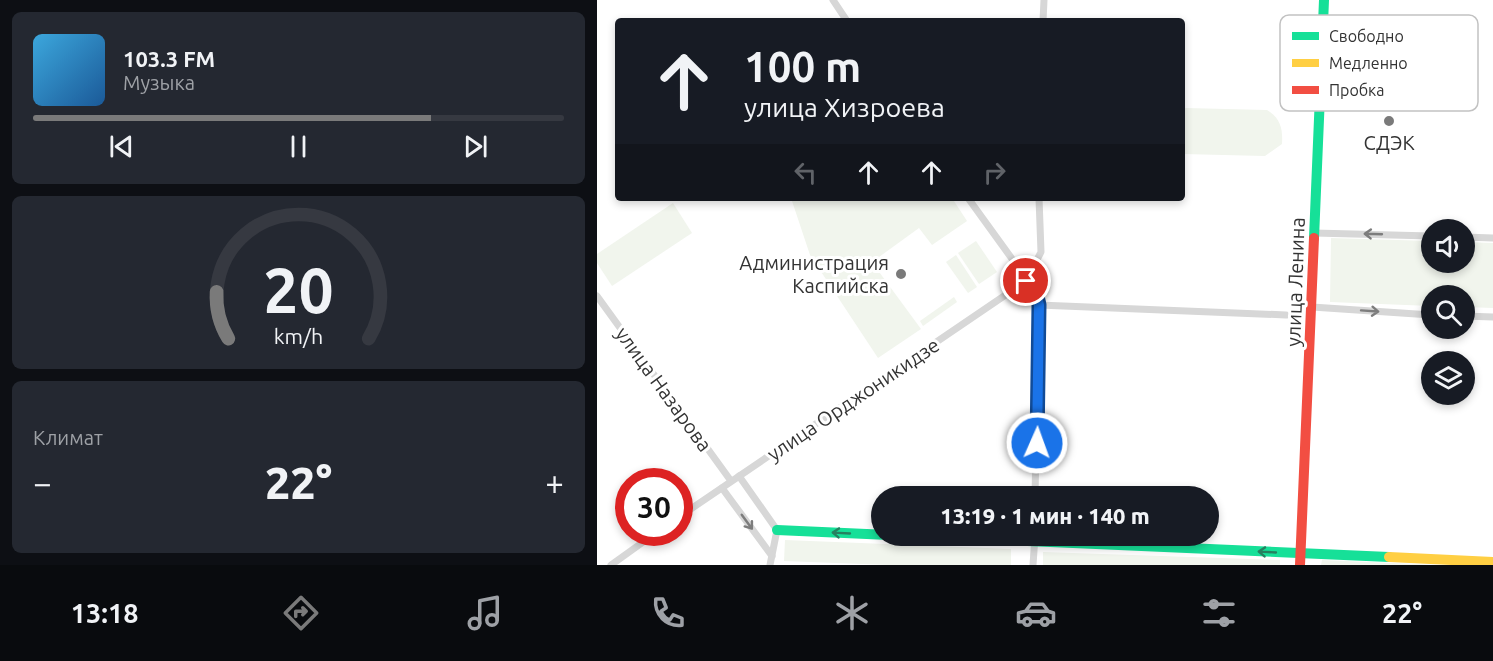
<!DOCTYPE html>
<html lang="ru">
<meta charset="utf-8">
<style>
:root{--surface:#171b24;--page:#242831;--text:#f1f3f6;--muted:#9ea1a6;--line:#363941;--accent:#7a7a7a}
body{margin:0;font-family:Ubuntu,sans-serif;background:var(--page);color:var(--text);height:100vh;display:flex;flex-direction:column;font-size:22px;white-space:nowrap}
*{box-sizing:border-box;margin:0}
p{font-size:20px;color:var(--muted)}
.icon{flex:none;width:33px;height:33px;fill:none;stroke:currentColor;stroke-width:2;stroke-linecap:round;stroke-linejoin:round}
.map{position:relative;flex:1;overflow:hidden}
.panel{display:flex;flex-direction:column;gap:12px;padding:12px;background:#0d0f14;width:597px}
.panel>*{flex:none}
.top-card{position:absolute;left:18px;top:18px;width:570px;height:183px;border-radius:6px;box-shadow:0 3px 9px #0003;background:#171b24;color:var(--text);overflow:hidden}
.fabs{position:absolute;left:824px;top:219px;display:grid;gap:12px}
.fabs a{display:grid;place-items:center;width:54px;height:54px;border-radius:50%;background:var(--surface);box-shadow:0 3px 9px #0003;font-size:30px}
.speed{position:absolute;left:18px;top:468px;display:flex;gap:12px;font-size:30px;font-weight:700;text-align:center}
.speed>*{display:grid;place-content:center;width:78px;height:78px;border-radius:50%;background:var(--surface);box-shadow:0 3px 9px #0003;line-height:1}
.speed .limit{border:9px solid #d22;background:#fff;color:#111}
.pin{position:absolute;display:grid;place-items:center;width:51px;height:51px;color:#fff;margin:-26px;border:3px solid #fff;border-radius:50%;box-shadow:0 2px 6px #0007}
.me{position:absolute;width:66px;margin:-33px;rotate:2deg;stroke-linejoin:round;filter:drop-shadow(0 0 4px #0008)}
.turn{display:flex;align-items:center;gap:21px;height:126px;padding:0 30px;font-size:27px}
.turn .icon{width:78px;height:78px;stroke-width:2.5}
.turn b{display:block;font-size:42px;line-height:51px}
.lanes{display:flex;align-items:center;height:57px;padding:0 30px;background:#0003;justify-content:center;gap:30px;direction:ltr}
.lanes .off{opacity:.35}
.big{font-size:45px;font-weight:800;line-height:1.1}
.panel .card{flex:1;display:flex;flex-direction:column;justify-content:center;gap:9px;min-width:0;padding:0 21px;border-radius:9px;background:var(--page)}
.panel .dial{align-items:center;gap:0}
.dial svg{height:156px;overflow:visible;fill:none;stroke:var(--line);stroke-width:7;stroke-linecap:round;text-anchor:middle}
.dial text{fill:var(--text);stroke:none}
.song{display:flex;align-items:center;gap:18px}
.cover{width:72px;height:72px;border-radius:9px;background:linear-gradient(135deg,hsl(200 70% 55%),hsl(210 70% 35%))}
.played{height:6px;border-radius:3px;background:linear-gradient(90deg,var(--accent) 75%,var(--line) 75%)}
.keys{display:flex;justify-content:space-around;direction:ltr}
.heat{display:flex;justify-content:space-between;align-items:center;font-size:33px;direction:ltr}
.trip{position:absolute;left:274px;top:486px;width:348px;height:60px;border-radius:30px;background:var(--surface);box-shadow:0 3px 9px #0003;font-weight:800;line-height:60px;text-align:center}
.tabs{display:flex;height:96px;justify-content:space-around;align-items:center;background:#090b0e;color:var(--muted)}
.tabs .icon{width:42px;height:42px}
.tabs .current{color:var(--accent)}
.tabs b{font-size:27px;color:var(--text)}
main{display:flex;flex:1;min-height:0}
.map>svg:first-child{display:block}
</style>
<main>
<section class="panel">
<div class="card">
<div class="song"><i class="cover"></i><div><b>103.3 FM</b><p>Музыка</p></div></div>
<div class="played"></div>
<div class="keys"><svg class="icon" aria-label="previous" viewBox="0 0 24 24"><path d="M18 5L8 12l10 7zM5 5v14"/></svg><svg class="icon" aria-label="pause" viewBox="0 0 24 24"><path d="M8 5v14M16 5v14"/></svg><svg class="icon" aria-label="next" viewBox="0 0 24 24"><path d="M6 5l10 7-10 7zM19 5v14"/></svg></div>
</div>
<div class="card dial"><svg viewBox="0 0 100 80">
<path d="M14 69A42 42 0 1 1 86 69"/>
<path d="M14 69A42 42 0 0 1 8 45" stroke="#7a7a7a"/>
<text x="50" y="56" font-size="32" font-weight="700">20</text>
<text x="50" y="72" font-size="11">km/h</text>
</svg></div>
<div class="card"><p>Климат</p>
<div class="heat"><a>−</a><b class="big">22°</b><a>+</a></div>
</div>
</section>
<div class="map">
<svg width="896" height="565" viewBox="0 0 896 565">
<rect width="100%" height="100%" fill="#fff"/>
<g fill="#f1f5ed">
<path d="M589 108 670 110C683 118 686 128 685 144L668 156 585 154V109Z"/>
<path d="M194 198H355L370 221 335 245 322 228 282 257 283 260 277 265 324 329 281 358 213 255Z"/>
<path d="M76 203 95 233 15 286 0 263V254Z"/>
<path d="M734 238 834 241V262H867V242L896 243V308L867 307V296H834V306L733 302Z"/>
<path d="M379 241 400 272 382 284 361 253Z"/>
<path d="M359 255 380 287 371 293 349 262Z"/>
<path d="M357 297 360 302 326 326 323 321Z"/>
<path d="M188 540 414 549V565H291L187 561Z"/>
<path d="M446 552 683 560V565H446Z"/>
<path d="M725 560 842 565H724Z"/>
</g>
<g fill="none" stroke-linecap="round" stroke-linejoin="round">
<g stroke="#d7d7d7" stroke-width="7">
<path d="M236 0 250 21"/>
<path d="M446 21 447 0"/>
<path d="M371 198 439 292 442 305 438 496"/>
<path d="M717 233 834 236"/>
<path d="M867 237 896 238"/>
<path d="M0 296 134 481"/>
<path d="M442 305 689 315"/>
<path d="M715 307 834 315"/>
<path d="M867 316 896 317"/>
<path d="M142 476 180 530 173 565"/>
<path d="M125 488 175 556"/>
<path d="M82 517 429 281 444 252 442 198"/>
<path d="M14 565 60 532"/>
<path d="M436 565 438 536"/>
</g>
<g stroke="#16e098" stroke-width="10">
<path d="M717 238 727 0"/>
<path d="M180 530 792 557"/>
</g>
<path stroke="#ffcf43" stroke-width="10" d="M792 557 896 562"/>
<path stroke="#f24e42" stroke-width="10" d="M703 565 717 238"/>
</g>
<defs><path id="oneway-shaft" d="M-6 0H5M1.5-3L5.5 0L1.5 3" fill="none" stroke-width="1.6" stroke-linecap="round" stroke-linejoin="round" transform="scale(1.5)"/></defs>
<g stroke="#7d7d7d">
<use href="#oneway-shaft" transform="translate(776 234) rotate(-178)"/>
<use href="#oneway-shaft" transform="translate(773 311) rotate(4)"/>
<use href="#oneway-shaft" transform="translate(150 522) rotate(54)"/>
</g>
<g stroke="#268160">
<use href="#oneway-shaft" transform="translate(244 533) rotate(-177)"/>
<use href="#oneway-shaft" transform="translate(670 552) rotate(-177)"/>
</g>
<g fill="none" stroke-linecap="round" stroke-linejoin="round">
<g stroke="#114b97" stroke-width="15">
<path id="route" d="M429 281 439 292 442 305 440 443"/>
</g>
<use href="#route" stroke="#1a73e8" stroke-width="10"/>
</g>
<g fill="#7a7a7a" stroke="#fff" stroke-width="2">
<circle cx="792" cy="121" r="6"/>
<circle cx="304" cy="274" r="6"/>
</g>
<g text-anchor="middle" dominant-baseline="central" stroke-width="6" stroke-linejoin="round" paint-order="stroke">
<g font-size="20" fill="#333" stroke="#fff">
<text x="792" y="142">СДЭК</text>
<text x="292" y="262" text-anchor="end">Администрация<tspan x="292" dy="23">Каспийска</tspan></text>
</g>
<g font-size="20" fill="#333" stroke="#fff">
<text transform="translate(698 282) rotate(-88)">улица Ленина</text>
<text transform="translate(67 389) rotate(54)">улица Назарова</text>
<text transform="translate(256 399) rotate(-34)">улица Орджоникидзе</text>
</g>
</g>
<rect x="683" y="15" width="198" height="96" rx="9" fill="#fff" stroke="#c2c2c2" stroke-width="1.5"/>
<rect x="695" y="32" width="27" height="8" fill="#16e098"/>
<rect x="695" y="59" width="27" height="8" fill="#ffcf43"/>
<rect x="695" y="86" width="27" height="8" fill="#f24e42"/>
<g font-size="16" fill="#333">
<text x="732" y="42">Свободно</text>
<text x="732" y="69">Медленно</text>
<text x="732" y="96">Пробка</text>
</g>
</svg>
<div class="fabs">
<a><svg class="icon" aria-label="sound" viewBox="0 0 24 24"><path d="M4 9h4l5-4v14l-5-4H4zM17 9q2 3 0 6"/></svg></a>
<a><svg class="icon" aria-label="search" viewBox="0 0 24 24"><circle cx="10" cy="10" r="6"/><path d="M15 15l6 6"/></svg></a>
<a><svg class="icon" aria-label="layers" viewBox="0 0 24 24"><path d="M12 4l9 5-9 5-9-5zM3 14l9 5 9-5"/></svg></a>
</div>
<div class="speed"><div class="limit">30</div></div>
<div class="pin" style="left:429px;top:281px;background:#d93025"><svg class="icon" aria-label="arrive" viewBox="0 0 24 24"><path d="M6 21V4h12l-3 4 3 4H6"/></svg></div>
<svg class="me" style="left:440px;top:443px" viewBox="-20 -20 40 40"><circle r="17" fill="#1a73e8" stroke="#fff" stroke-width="3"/><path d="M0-11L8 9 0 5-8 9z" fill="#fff"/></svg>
<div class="trip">13:19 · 1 мин · 140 m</div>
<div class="top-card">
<div class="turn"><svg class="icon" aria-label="ahead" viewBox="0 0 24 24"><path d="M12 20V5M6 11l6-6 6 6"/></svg><div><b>100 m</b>улица Хизроева</div></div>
<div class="lanes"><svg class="icon off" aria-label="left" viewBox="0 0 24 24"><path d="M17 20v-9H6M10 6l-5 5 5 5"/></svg><svg class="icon" aria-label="ahead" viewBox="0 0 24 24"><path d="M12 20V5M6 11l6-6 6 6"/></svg><svg class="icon" aria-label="ahead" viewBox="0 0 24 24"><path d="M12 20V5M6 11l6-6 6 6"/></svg><svg class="icon off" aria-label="right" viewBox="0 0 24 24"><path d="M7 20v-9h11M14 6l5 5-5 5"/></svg></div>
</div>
</div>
</main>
<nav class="tabs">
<b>13:18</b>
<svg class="icon current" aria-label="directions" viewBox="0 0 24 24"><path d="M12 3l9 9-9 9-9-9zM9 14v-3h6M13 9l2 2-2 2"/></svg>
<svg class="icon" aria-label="music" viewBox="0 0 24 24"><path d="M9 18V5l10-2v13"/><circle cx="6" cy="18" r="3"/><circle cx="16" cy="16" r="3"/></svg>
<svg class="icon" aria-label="phone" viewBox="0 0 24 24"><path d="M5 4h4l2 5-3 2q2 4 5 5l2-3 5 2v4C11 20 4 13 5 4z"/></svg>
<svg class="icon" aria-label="climate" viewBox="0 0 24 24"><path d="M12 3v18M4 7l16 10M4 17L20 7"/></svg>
<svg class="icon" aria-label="car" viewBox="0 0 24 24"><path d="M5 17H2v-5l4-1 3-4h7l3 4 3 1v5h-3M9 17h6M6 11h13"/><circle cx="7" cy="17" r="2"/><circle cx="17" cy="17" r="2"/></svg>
<svg class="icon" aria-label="filters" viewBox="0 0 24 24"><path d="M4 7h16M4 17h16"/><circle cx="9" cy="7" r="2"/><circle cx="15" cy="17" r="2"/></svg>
<b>22°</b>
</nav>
